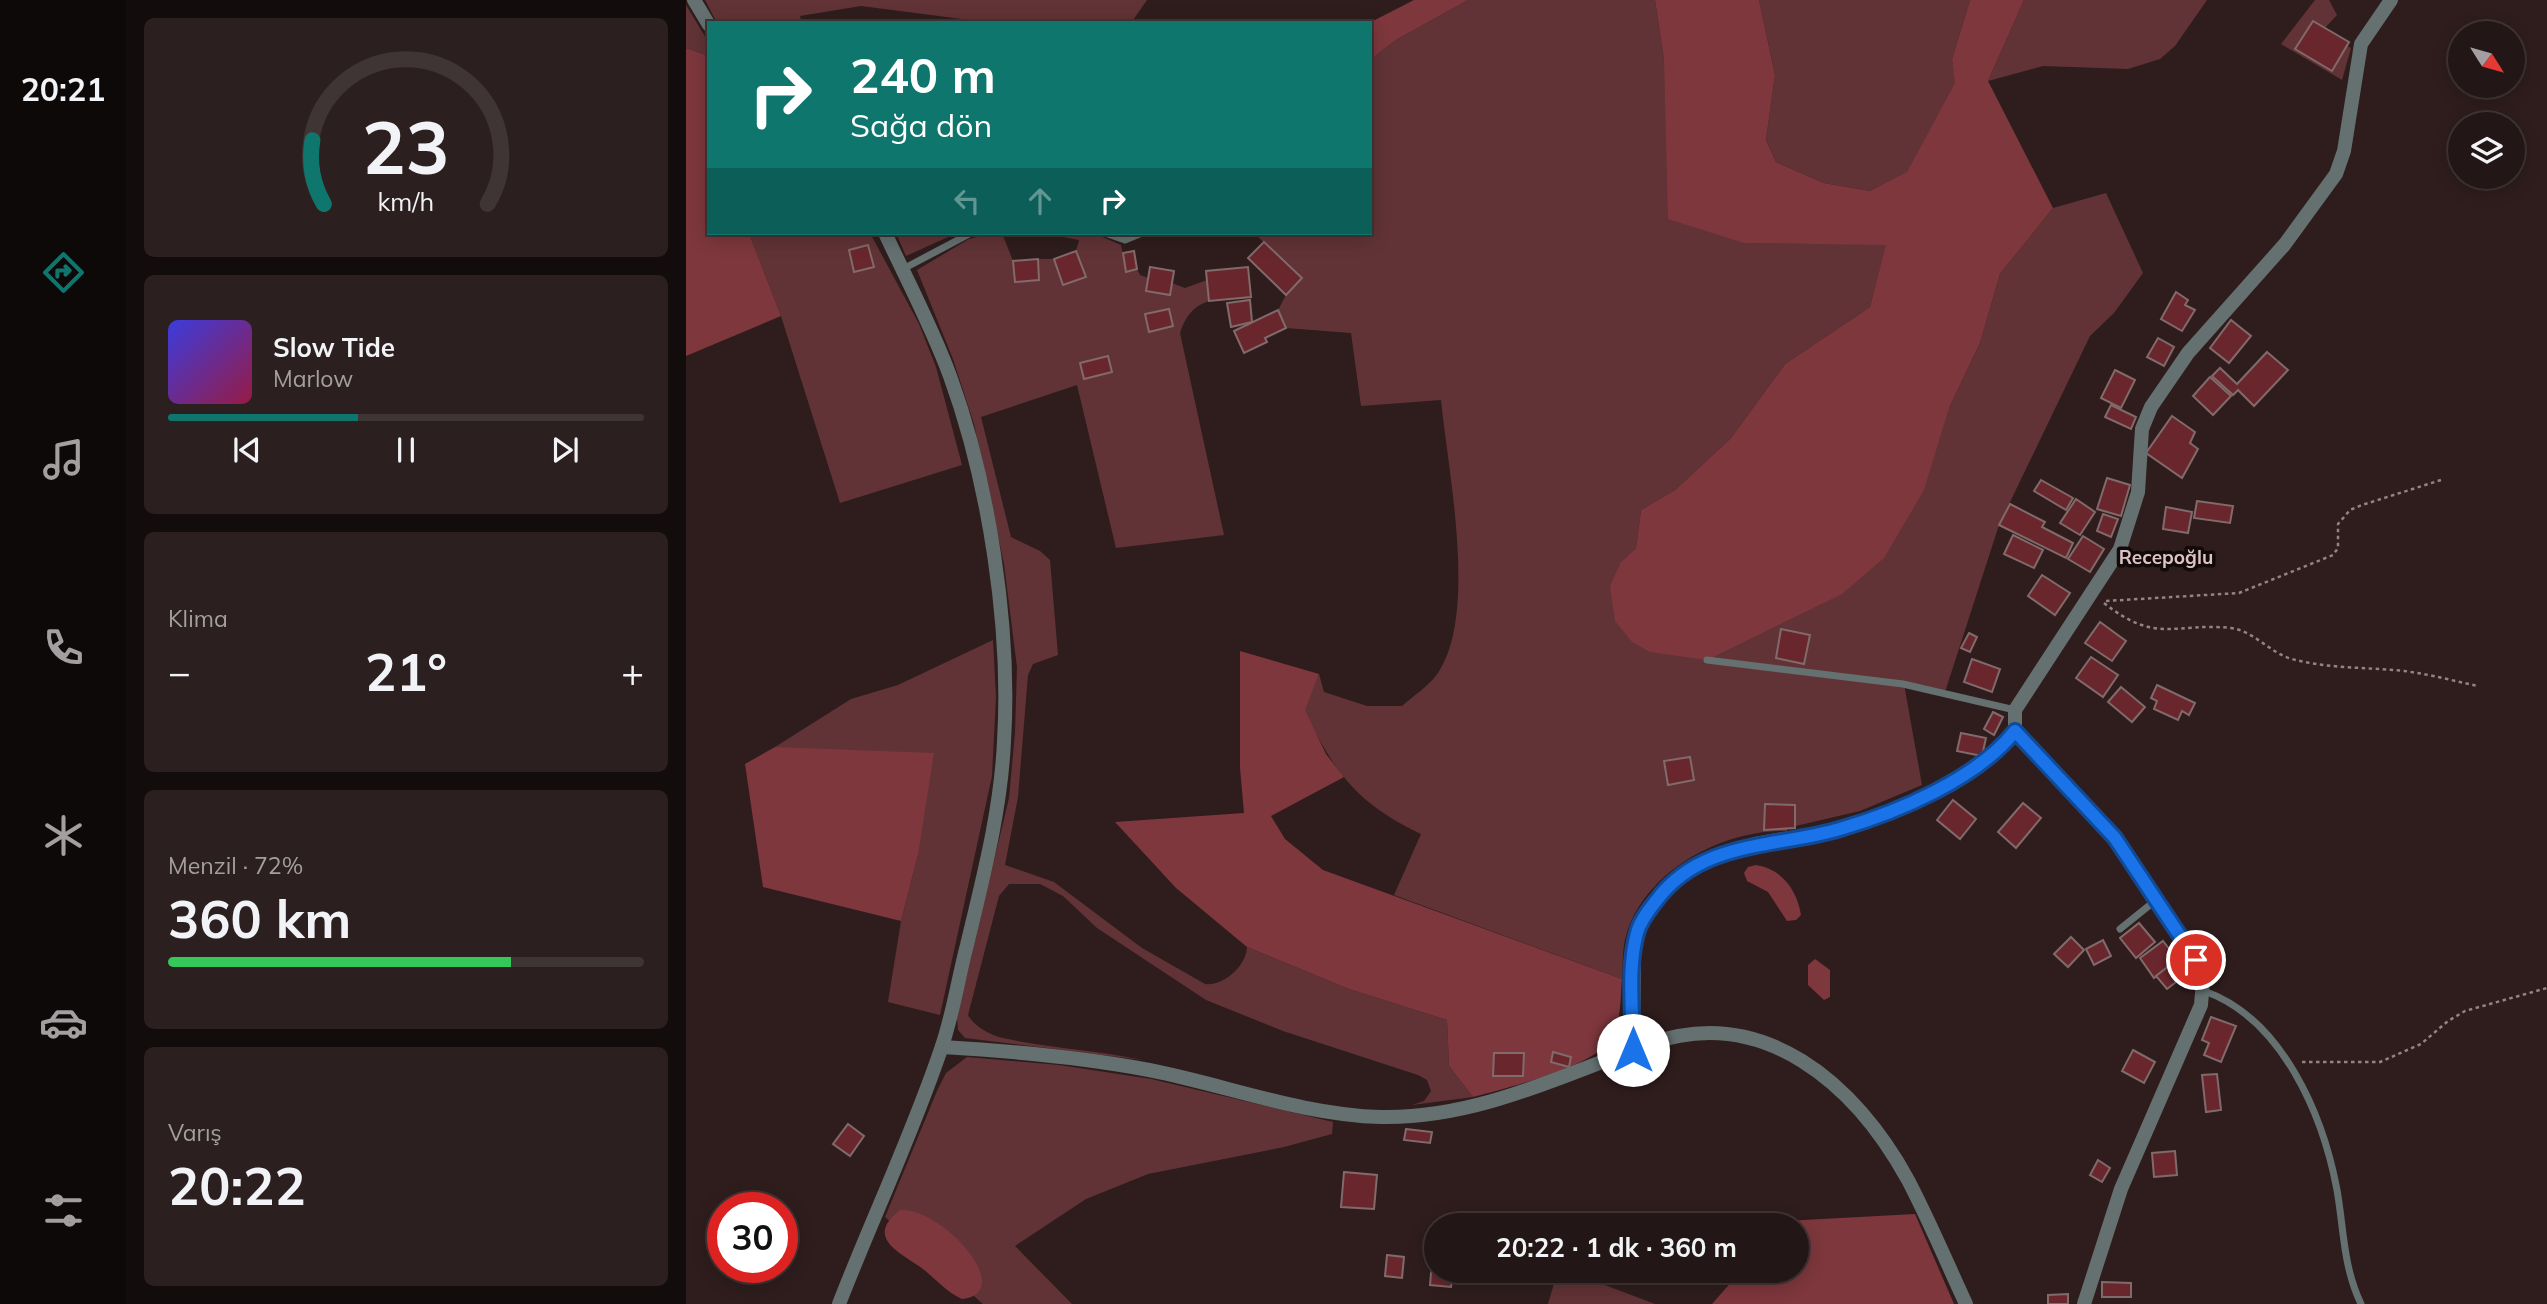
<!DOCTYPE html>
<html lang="tr">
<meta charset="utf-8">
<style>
:root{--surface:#231616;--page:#2b1f1f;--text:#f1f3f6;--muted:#a39fa1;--line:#403535;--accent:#0f766e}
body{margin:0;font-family:Mulish,sans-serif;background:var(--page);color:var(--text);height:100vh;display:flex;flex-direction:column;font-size:26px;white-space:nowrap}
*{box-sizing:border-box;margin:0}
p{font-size:23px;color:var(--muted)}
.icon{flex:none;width:38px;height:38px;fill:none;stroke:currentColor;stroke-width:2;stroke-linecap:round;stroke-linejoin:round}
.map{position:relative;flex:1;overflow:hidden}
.sheet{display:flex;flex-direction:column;gap:18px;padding:18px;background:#130c0c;width:560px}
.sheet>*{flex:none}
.top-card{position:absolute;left:21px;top:21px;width:665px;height:214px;border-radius:0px;box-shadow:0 4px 18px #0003,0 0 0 2px var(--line);background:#0f766e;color:#fff;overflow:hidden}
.needle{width:46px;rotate:127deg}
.tools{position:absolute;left:1762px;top:21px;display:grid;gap:14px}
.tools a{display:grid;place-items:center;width:77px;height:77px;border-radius:50%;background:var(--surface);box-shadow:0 4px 18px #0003,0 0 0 2px var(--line);font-size:35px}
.speed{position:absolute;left:21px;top:1192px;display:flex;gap:14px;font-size:35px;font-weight:700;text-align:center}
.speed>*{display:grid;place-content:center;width:91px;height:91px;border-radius:50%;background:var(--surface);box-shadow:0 4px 18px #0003,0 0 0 2px var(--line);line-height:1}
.speed .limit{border:10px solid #d22;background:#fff;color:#111}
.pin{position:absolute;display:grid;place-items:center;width:60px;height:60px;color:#fff;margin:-30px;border:4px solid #fff;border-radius:50%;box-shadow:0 2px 7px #0007}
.me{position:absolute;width:77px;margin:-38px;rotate:0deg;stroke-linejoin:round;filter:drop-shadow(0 0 5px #0008)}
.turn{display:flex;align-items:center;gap:24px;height:147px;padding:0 28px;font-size:32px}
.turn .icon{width:91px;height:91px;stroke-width:2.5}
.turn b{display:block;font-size:49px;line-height:60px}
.lanes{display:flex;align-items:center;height:66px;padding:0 28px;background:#0003;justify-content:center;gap:35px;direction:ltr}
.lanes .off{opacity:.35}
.big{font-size:52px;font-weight:700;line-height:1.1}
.sheet .widget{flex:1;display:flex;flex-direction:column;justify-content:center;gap:10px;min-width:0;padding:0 24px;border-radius:10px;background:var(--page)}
.sheet .dial{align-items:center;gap:0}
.dial svg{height:182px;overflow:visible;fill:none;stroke:var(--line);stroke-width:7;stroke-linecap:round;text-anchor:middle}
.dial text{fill:var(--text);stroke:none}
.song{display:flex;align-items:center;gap:21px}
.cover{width:84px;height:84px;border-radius:10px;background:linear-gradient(135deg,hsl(240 70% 55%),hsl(340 70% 35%))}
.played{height:7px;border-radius:4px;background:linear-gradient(90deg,var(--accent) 40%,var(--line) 40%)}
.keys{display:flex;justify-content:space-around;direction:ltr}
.heat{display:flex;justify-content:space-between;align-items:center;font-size:38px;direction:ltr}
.charge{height:10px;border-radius:5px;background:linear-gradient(90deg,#34c759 72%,var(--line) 0)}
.trip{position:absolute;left:738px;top:1213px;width:385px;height:70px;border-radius:35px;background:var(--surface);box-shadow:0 4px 18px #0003,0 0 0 2px var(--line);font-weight:700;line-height:70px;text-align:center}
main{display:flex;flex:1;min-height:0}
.tabs{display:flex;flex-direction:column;width:126px;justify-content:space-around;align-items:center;background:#0e0909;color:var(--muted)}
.tabs .icon{width:49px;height:49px}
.tabs .active{color:var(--accent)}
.tabs b{font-size:32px;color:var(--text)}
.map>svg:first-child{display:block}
</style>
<main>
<nav class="tabs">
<b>20:21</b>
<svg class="icon active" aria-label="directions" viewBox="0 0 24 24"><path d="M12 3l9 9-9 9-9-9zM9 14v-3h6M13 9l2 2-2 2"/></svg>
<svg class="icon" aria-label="music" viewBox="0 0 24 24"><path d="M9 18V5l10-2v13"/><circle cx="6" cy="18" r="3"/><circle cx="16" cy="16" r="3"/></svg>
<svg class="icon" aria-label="phone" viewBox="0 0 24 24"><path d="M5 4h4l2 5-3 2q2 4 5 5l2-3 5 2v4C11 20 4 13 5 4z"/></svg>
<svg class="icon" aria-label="climate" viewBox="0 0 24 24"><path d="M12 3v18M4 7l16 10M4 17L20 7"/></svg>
<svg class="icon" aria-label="car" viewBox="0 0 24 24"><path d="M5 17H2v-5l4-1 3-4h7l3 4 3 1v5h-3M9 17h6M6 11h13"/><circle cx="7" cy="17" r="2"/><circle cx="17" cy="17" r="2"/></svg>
<svg class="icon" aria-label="filters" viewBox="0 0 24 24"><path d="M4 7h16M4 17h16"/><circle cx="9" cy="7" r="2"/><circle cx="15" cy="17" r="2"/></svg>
</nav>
<section class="sheet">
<div class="widget dial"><svg viewBox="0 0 100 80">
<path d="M14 69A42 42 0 1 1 86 69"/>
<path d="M14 69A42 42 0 0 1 9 41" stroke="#0f766e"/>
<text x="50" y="56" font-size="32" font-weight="700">23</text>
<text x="50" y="72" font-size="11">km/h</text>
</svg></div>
<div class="widget">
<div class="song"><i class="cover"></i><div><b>Slow Tide</b><p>Marlow</p></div></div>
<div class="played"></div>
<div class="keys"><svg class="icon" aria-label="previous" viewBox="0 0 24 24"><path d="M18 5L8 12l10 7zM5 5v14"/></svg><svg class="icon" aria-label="pause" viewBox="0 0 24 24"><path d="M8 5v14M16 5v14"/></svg><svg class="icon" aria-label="next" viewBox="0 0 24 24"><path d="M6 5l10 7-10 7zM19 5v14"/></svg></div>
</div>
<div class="widget"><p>Klima</p>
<div class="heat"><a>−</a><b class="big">21°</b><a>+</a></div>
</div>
<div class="widget"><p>Menzil · 72%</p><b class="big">360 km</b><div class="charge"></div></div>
<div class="widget"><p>Varış</p><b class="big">20:22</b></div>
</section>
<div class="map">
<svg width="1861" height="1304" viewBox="0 0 1861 1304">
<rect width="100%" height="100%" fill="#2f1d1d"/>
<g fill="#613336">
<path d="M19 0H461L445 23H307L175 6 114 16 116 23H31Z"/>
<path d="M782 0H969L978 60 1058 243 1201 244 1184 307 1099 364 1045 438 989 490 955 510 950 548 935 562 1263 408 1294 343 1314 274 1367 208 1420 193 1457 273 1428 313 1404 336 1313 525 1259 692 1218 684 1236 785 1174 811 1101 828V831C1037 829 958 871 940 936 936 949 937 965 936 979L708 895 735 834C669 802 650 774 618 710L633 674 638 692 681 706H716C727 696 743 686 752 673 792 613 762 472 755 400L675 406 665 333 600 328 592 310 600 295 615 278 568 233H684V60L710 40Z"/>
<path d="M1073 0H1284L1266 59 1270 82 1221 173 1184 191 1138 183 1090 162 1080 140 1089 75Z"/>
<path d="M1338 0H1521L1489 46 1474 59 1442 69 1357 66 1302 81Z"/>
<path d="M1629 0H1643L1651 15 1639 28 1627 21 1610 49 1646 71 1661 46 1665 48 1656 80 1595 44Z"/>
<path d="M0 5 23 43V56L0 48Z"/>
<path d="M63 233H184L233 324 250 367 276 465 154 503 95 316Z"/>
<path d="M210 233H271L220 256Z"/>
<path d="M307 233H316L327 261 329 282 353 280 352 259H368L378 285 399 277 390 251 393 240 377 237 375 233H407L435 245 440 271 451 269 454 275 462 278 460 291 483 295 486 283 499 288 521 280 523 301C507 306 499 317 494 333L538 535 430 548 391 385 295 417 325 537 354 551 364 560 372 655 347 664 342 675 332 797 319 865 368 882 456 948 519 984C537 987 561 965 561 947L663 989 761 1020 763 1066 787 1097 726 1105 738 1101 745 1091 741 1080 732 1075 597 1031 520 1000 411 928 377 896 354 884H323L313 896 282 1015C288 1026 303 1035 317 1038 362 1048 410 1050 457 1060L279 1038 272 1030 271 1018 282 970 323 798 329 733 331 667 318 564 288 424 267 359 231 270 283 239Z"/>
<path d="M307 640 310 697 306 776 254 1015 202 1002 215 921 232 855 89 747 165 699 212 685Z"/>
<path d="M281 1057 373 1065 465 1079 647 1122 646 1134 598 1147 462 1174 400 1199 329 1246 386 1304H297L199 1217 251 1091 260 1073Z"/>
<path d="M872 1270 882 1271 969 1304H862Z"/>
</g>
<g fill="#7d373d">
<path d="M728 0H782L710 40 684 60 683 23Z"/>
<path d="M969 0H1073L1089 75 1080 140 1090 162 1138 183 1184 191 1221 172 1269 83 1266 59 1284 0H1338L1302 81 1367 208 1314 274 1294 343 1263 408 1238 490 1198 558 1156 594 1021 660 964 652 946 642 929 621 924 586 935 562 950 548 955 510 989 490 1045 438 1099 364 1184 307 1200 245 1058 243 982 219 978 60Z"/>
<path d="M0 48 23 56V233H63L95 316 0 356Z"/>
<path d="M554 651 633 674 619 710 640 754 658 777 585 816 599 839 637 870 936 979C934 999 936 1025 923 1042 905 1067 818 1089 787 1097L763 1066 761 1020 663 989 561 947 490 888 429 822 558 813 554 768Z"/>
<path d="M89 747 248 753 232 855 215 921 77 887 59 764Z"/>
<path d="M1070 865C1096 869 1111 890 1115 915L1110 920 1101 921 1082 892 1061 881 1058 873 1062 867Z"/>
<path d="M1129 959 1144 970V997L1138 1000 1122 985V965Z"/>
<path d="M214 1210C257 1207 332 1293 276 1299 259 1291 251 1280 237 1269 214 1252 178 1238 214 1210Z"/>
<path d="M1229 1214 1268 1304H1026L1055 1271 1111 1270V1225H1095L1099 1221Z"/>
</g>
<g fill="#6a262d" stroke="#816a6a" stroke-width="2">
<path d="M1627 21 1663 42 1646 71 1609 49Z"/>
<path d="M578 242 616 278 600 295 562 258Z"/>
<path d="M182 245 188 267 168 272 163 250Z"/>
<path d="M390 251 400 277 377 285 368 259Z"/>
<path d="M448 251 451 269 440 272 437 253Z"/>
<path d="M352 259 353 280 329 282 327 261Z"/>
<path d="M464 267 488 271 484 295 460 291Z"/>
<path d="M562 267 565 297 523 301 520 271Z"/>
<path d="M1490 292 1502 300 1499 305 1509 310 1496 331 1475 319Z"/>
<path d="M564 300 566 322 545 327 541 303Z"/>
<path d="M483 309 487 326 463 332 459 314Z"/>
<path d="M592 310 600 328 579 338 581 342 558 353 548 331Z"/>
<path d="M1545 320 1565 336 1543 363 1524 348Z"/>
<path d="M1472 338 1488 347 1478 366 1461 357Z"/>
<path d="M1581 352 1602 370 1568 406 1552 390 1547 395 1526 376 1534 368 1551 384Z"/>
<path d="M422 356 426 372 398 379 394 363Z"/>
<path d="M1429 370 1449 380 1435 408 1415 398Z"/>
<path d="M1524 377 1545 396 1527 415 1507 396Z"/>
<path d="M1425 405 1450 417 1445 429 1419 417Z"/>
<path d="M1486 416 1509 432 1504 443 1512 449 1496 478 1460 453Z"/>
<path d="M1421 478 1444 485 1435 516 1411 509Z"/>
<path d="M1355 480 1387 498 1380 510 1348 491Z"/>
<path d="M1390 499 1409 512 1394 535 1374 523Z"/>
<path d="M1511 501 1547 506 1544 523 1508 518Z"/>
<path d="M1324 504 1359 522 1356 527 1387 543 1380 558 1313 525Z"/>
<path d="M1480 507 1506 512 1502 533 1477 529Z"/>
<path d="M1417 514 1432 519 1425 537 1411 531Z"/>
<path d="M1327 535 1357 550 1348 568 1318 554Z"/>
<path d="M1397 536 1418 549 1404 572 1382 559Z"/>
<path d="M1356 575 1384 593 1369 615 1342 596Z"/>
<path d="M1414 622 1440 641 1426 661 1399 643Z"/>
<path d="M1095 629 1124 635 1118 664 1090 658Z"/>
<path d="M1283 633 1291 637 1284 652 1275 648Z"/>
<path d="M1405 657 1432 675 1417 697 1390 678Z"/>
<path d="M1286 659 1314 669 1306 692 1278 682Z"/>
<path d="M1471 685 1509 703 1503 715 1496 711 1492 720 1468 709 1471 701 1465 698Z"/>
<path d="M1435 687 1459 707 1446 722 1422 702Z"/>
<path d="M1307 712 1317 717 1308 735 1298 729Z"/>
<path d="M1275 733 1300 738 1296 756 1271 751Z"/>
<path d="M1004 757 1008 780 982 785 978 761Z"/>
<path d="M1267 800 1290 819 1274 839 1251 820Z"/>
<path d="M1337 803 1355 818 1330 848 1312 832Z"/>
<path d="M1079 804 1109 805V828L1078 830Z"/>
<path d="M1453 923 1469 942 1450 958 1434 938Z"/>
<path d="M1385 937 1398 950 1382 967 1368 954Z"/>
<path d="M1417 940 1425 956 1408 965 1400 949Z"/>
<path d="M1477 941 1492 960 1468 978 1454 958Z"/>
<path d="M1484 965 1494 979 1481 989 1470 976Z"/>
<path d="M1525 1017 1550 1026 1535 1062 1518 1055 1523 1043 1516 1040Z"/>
<path d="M1447 1050 1469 1062 1458 1083 1436 1071Z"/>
<path d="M867 1052 885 1057 883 1067 865 1062Z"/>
<path d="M808 1053H838L837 1076H807Z"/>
<path d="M1531 1074 1535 1110 1520 1112 1516 1075Z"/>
<path d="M162 1124 178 1136 164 1156 147 1144Z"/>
<path d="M720 1129 746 1132 744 1143 718 1140Z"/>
<path d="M1489 1151 1491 1175 1468 1177 1466 1153Z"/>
<path d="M1412 1160 1424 1168 1416 1182 1404 1175Z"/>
<path d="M658 1172 691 1175 688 1209 655 1207Z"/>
<path d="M747 1249 751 1250V1270H777L776 1281 766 1280 765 1287 744 1285Z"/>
<path d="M701 1255 718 1257 716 1278 699 1276Z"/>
<path d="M47 1267H63L61 1280 45 1276Z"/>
<path d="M777 1270H811L810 1277Z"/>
<path d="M1416 1282 1445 1283V1297H1416Z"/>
<path d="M1382 1294V1304H1362V1295Z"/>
</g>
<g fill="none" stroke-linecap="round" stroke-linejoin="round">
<g stroke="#938383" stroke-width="2.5" stroke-dasharray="3.5 3.5" stroke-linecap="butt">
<path d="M1420 601 1553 593 1647 555 1652 548V524L1664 510 1676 505 1755 480"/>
<path d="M1418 603C1471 645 1488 622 1545 628 1568 631 1584 653 1606 659 1643 669 1681 667 1718 671 1743 674 1768 681 1792 686"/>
<path d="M1616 1062H1694L1735 1044 1762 1021 1779 1011 1861 988"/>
</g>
<g stroke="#657070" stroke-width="7">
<path d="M419 233 439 240 456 233"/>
<path d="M217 269 285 233"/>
<path d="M1021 660 1217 684 1329 710"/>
<path d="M1434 929 1470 900"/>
<path d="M1518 991C1596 1018 1637 1115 1651 1190 1658 1230 1657 1266 1675 1304"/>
</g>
<path stroke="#657070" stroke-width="14" d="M947 1050 948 948C960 891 1011 857 1065 845 1094 838 1125 837 1154 829 1213 812 1291 779 1329 731"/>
<g stroke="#657070" stroke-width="14">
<path d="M8 0 23 25"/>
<path d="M256 1047C325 1051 395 1057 463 1070 540 1085 616 1115 695 1117 790 1119 877 1075 963 1044 1078 1003 1170 1085 1222 1180 1243 1220 1261 1263 1280 1304"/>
<path d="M153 1304C186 1219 226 1135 255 1049 267 1015 272 979 281 945 297 878 315 810 318 741 325 627 303 483 264 376 246 327 221 280 199 233"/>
<path d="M1398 1304 1435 1189 1515 1005 1517 981 1510 960 1429 838 1329 731V710L1434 549 1452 492 1456 429 1465 407 1502 353 1599 244 1650 174 1658 151 1675 44 1705 0"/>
</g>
</g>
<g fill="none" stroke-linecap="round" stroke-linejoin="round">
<g stroke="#114b97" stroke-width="18">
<path id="route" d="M947 1050C947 1013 941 969 951 933 954 921 963 910 970 901 1015 840 1089 848 1154 829 1212 812 1291 779 1329 731L1429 838 1510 960"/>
</g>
<use href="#route" stroke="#1a73e8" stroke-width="12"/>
</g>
<g text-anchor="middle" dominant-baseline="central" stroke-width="7" stroke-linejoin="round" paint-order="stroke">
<g font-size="19" font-weight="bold" fill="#ddc3c4" stroke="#12090a">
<text x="1480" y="557">Recepoğlu</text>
</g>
</g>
</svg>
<div class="tools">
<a><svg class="needle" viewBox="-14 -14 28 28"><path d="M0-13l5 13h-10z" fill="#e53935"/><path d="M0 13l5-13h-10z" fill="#a39fa1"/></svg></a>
<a><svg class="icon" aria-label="layers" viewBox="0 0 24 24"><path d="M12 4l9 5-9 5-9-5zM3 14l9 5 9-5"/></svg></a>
</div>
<div class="speed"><div class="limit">30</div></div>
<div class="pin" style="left:1510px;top:960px;background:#d93025"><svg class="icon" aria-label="arrive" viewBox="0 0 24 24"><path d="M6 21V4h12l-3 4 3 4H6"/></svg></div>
<svg class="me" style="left:947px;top:1050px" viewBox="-20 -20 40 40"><circle r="19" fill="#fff"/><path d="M0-13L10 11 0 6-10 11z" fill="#1a73e8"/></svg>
<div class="trip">20:22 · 1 dk · 360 m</div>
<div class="top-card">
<div class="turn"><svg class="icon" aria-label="right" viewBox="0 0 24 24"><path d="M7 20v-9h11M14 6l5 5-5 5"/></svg><div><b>240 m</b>Sağa dön</div></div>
<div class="lanes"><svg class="icon off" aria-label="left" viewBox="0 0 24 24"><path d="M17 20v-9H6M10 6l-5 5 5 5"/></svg><svg class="icon off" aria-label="ahead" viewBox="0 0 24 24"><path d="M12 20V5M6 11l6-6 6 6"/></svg><svg class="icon" aria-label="right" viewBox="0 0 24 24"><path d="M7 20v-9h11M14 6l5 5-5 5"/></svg></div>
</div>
</div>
</main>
